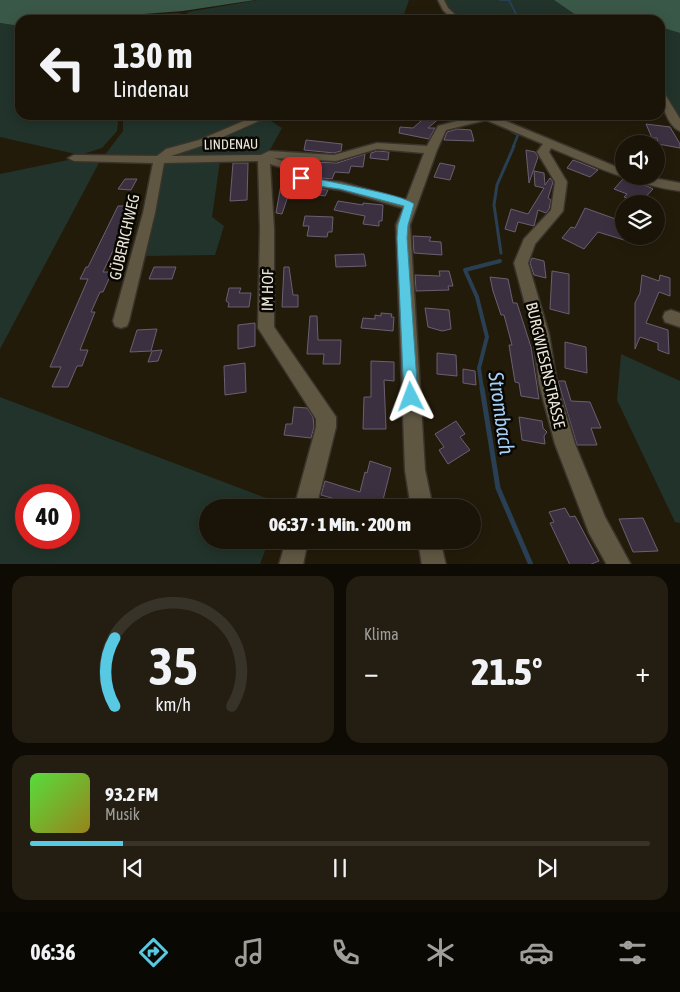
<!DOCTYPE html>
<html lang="de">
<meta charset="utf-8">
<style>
:root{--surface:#1a1408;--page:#231d12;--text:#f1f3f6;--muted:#9f9e9c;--line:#383329;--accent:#58c9e3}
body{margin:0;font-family:"Asap Condensed",sans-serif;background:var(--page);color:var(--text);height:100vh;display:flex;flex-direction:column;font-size:19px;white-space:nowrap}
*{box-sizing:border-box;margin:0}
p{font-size:16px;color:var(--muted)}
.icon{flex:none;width:28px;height:28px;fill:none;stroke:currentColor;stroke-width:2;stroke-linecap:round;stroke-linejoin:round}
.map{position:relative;height:564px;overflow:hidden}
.details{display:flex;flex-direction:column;gap:12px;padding:12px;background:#0e0b04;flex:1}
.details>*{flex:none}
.hud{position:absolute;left:15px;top:15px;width:650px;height:105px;border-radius:15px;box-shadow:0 2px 12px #0003,0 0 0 1px var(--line);background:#1a1408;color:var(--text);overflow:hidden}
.tools{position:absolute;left:615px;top:135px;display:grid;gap:10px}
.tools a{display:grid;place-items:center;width:50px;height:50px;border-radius:50%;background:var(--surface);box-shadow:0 2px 12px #0003,0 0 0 1px var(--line);font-size:25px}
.speed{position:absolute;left:15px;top:484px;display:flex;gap:10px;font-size:25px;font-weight:700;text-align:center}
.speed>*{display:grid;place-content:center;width:65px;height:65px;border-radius:50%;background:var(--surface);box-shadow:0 2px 12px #0003,0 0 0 1px var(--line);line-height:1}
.speed .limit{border:8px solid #d22;background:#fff;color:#111}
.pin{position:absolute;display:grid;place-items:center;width:42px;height:42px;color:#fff;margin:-21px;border-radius:10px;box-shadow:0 2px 8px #0006}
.me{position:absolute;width:55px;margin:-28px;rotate:357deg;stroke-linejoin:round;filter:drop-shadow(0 0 4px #0008)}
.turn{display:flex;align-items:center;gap:18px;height:105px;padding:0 15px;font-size:22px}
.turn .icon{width:65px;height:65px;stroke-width:2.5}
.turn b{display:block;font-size:35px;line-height:42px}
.big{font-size:38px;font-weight:800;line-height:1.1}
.details .widget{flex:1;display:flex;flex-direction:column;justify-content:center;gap:8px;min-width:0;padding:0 18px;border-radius:15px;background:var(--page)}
.details .dial{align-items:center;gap:0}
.dial svg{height:130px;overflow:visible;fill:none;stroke:var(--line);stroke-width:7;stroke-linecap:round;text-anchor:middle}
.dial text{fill:var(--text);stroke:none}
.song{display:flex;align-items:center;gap:15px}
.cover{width:60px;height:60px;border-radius:8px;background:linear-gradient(135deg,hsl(110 70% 55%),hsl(50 70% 35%))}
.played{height:5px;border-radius:2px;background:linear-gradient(90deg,var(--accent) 15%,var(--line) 15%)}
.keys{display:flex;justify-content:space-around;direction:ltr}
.heat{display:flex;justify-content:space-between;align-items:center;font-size:28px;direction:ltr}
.details .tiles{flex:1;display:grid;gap:12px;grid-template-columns:1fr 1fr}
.widget:last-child{grid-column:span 2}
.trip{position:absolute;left:199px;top:499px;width:282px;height:50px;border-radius:25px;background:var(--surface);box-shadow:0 2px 12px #0003,0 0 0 1px var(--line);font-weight:800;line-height:50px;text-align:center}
.tab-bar{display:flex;height:80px;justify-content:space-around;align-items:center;background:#0a0803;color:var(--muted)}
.tab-bar .icon{width:35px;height:35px}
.tab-bar .current{color:var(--accent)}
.tab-bar b{font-size:22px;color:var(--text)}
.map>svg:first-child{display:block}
</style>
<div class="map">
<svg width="680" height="565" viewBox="0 0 680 565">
<rect width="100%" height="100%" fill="#231b0a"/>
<g fill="#21332a" fill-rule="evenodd">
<path d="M257 0H409L402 20H182L188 12Z"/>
<path d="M444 0H554L583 20 460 19 447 7Z"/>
<path d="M179 13 181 15 179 20H38L52 15 104 17Z"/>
<path d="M0 23 20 26V115H119L117 131 102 148 80 155 0 137Z"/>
<path d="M660 27 680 33V120L660 88Z"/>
<path d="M123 115H263L202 140 167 149 157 158 104 156 123 131Z"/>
<path d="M266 118 282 128 271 148 264 154 173 156 170 155 207 143Z"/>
<path d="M73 159 100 161 0 349V174Z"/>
<path d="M220 161 212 217 224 226 215 255 143 256 163 162Z"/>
<path d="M621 354 680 381V523L675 522 617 400Z"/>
<path d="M0 397 282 504 280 508H208V540H269L260 564H0ZM26 495H69V538H26Z"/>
</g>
<g fill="#3a5848">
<path d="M0 0H255L183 11 104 17 53 15 38 20H20V26L0 23Z"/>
<path d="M554 0H680V33L660 27V20H583Z"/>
</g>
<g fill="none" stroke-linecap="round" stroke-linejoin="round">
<path stroke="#293f53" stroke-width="2" d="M500 0H509L519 20"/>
<path stroke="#293f53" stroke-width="2.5" d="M511 131 518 135 513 147"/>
<path stroke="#293f53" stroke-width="3" d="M501 253 494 205 497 185 514 146"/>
<path stroke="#293f53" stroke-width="4" d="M482 389 479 368 487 337 477 297 465 270 500 261"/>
<path stroke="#293f53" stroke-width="5" d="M482 388 498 488 531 565"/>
</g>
<g fill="#3b3040" stroke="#6b5f71">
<path d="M428 115H443L428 128H435L429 139 399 133 400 127 413 128Z"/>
<path d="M646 124 670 127 680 144V148L658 144 657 138H652Z"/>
<path d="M457 129 471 130 474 141 444 140 447 132Z"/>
<path d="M306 140 342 144 341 151 334 153 304 150Z"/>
<path d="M526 150 535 152 538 157 529 183Z"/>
<path d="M377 151 389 152 388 160 370 158 371 153Z"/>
<path d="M365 154 363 167 351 166 349 173 335 172 332 179 312 177 306 173 314 162 337 163Z"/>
<path d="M573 160 581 163 598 170 590 177 567 168Z"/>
<path d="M233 163H248L247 200 230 201Z"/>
<path d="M440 163 455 166 450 180 434 177Z"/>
<path d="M534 171 544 173 545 185 550 178 553 182 548 198 551 200 549 209 546 213 538 210 534 226 518 222 515 232 505 229 511 209 528 214 544 188 535 186Z"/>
<path d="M125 179H137L131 190 118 189Z"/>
<path d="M282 179H293L304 187 328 190 325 196 290 190 282 214 276 213Z"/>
<path d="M623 179 647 186 653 189 639 204 624 197 627 194 614 189Z"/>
<path d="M338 201 363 205V203L383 205 382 221H379V226L363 224 365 216 334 210Z"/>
<path d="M118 206H134L103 272H112L103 292H100L91 312H95L80 350H88L82 366H77L68 387H52L61 367H50L88 279H80L86 267H88Z"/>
<path d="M585 208 624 222V240L598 232 584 249 562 238 571 227 575 228Z"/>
<path d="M305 216 333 217 332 232H328L327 237 307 236 309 226H303Z"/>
<path d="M413 236 431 237 429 241 441 242 442 255 414 253Z"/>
<path d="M364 254 366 266 336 267 335 255Z"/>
<path d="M532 258 544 261 546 278 534 275 530 263Z"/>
<path d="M154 267H176L172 279H149Z"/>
<path d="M284 267H289L293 295H298V307H282Z"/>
<path d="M439 271H449L453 286H448L449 290 416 291 415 275 440 276Z"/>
<path d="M552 271 569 274V314L550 309Z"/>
<path d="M642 275 659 281 660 275 670 278V296L659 292 646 323 668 330 669 354 658 350V343L640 337 635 349V303L640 293Z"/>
<path d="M490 277 508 279 513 303H517L531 347 539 399 521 396 519 383 515 382 509 345H512L504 315H501L493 291Z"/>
<path d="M229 288H241L239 293H251L249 307H228L229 303 226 301Z"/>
<path d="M425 308 449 310 451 329 442 331 428 327Z"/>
<path d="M381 313 392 314 391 317H394L393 331 361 328 363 318 375 319V315L381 316Z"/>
<path d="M310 316H317L318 340H341L340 364H323L324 354H307Z"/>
<path d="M255 323V346L238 349V325Z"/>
<path d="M157 329 151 351 130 352 137 330Z"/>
<path d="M565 342 586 347 587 373 565 368Z"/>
<path d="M162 350 158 361 148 362 152 351Z"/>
<path d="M437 353 456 355 457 376 437 374Z"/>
<path d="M371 361 394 362V381L384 380 386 429H363L364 397H371Z"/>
<path d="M245 363 246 392 225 395 224 366Z"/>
<path d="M463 369 475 371 476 385 463 383Z"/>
<path d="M558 381H565L571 401 590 402 601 428H591L597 445H577Z"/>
<path d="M294 407 307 408 313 417 314 427 311 438 284 435 286 424H292Z"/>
<path d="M519 417 542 421 543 428 547 432 544 436 545 444 522 440Z"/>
<path d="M456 421 465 434 460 437 470 450 448 464 439 450 444 447 435 434Z"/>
<path d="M370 461 391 468 381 508H367L321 495 325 481 360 492 365 472 367 473Z"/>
<path d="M565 508 570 517 575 516 599 561 589 565H570L550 523 554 522 549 512Z"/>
<path d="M643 518 658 551 633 552 619 519Z"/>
</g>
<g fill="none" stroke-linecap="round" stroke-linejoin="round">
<g stroke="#39332c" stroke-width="3">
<g id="minor">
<path d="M438 0H444L448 8 461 20H453L443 10Z"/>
<path d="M660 90 663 91 680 119V131C668 127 660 102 660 90Z"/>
<path d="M258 115H272L207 144 171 156 261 155 269 151 334 155 377 143 427 146 438 126 480 115H497L496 117 624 170V176H643L680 183V191C634 185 594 166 551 148L549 152 567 182 563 211 535 244 528 263 549 334 557 384 575 444 605 517 631 565H607L589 533 555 444 539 384 533 334 514 263 524 239 551 210 555 182 537 152 543 144 486 120 446 130 437 150 410 225 425 470 433 508H411L405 470 396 225 403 208 340 190 304 185 283 168 270 164 274 229V327L336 417V427L316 508H294L316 427V419L258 328 260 229 258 161 164 163 155 213 129 321 127 326 121 328 115 326 113 321 143 213 153 163 74 161 68 158 74 155 157 156 166 149 199 140ZM377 149 424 153 406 200 341 182 311 179 291 164 274 158 336 161Z"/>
<path d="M671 310 680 313V327L665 322 663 317 665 312Z"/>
<path d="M286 540H308L303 565H279Z"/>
<path d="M418 540H440L446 565H422Z"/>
</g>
</g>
<use href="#minor" fill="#605743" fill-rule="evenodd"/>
</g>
<path fill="#58c9e3" stroke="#398394" d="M301 175C321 181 403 194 414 204L408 225 407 238 418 397 416 402 411 403 406 402 404 397 397 238 398 225 404 206 340 189 305 184 296 178Z"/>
<g text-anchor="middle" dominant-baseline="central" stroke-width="5" stroke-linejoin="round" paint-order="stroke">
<g font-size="14" fill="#ebe5da" stroke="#090702">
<text transform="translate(231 144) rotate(-1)">LINDENAU</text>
</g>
<g font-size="16" fill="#ebe5da" stroke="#090702">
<text transform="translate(124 237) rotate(-77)">GÜBERICHWEG</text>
<text transform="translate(267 290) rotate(-89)">IM HOF</text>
<text transform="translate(546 365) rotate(77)">BURGWIESENSTRASSE</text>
</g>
<g font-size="21" font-style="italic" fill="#a5d1fa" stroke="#090702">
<text transform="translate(502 413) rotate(82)">Strombach</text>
</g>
</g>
</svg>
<div class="tools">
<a><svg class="icon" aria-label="sound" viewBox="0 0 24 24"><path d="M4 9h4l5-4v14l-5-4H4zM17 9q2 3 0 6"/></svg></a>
<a><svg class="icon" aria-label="layers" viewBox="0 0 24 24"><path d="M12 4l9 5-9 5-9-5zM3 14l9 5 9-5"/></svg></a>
</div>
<div class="speed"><div class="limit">40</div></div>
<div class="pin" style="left:301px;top:178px;background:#d93025"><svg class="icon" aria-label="arrive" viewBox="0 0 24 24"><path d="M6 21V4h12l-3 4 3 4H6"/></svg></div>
<svg class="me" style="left:411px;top:397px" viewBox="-20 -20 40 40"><path d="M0-17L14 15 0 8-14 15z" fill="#58c9e3" stroke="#fff" stroke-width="4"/></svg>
<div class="trip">06:37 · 1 Min. · 200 m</div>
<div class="hud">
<div class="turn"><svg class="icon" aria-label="left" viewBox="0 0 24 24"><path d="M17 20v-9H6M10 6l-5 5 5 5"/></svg><div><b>130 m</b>Lindenau</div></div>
</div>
</div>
<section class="details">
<div class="tiles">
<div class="widget dial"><svg viewBox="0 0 100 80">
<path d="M14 69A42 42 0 1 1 86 69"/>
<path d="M14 69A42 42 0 0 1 14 27" stroke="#58c9e3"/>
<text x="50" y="56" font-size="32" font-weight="700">35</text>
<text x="50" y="72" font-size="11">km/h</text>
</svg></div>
<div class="widget"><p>Klima</p>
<div class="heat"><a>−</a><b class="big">21.5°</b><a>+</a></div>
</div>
<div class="widget">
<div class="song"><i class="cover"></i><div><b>93.2 FM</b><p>Musik</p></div></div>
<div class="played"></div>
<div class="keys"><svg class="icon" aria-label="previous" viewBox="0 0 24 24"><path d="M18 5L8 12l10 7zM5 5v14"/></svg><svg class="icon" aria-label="pause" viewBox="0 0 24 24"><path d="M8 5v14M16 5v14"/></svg><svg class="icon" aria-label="next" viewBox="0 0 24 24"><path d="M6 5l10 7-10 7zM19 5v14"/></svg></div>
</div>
</div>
</section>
<nav class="tab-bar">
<b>06:36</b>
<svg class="icon current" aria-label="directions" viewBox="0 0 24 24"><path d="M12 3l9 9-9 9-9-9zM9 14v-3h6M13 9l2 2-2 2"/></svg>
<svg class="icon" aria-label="music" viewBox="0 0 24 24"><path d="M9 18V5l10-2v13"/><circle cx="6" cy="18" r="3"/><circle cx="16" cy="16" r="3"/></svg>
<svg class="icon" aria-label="phone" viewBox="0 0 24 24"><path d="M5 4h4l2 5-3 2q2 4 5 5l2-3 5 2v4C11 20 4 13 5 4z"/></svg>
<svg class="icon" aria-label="climate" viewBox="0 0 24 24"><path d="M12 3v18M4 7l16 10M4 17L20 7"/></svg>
<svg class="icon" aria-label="car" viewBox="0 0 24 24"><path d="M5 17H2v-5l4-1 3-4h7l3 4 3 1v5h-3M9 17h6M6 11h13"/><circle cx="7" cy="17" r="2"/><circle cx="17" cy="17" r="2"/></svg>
<svg class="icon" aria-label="filters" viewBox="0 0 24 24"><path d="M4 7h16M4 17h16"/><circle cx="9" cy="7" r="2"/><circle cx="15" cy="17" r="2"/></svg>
</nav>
